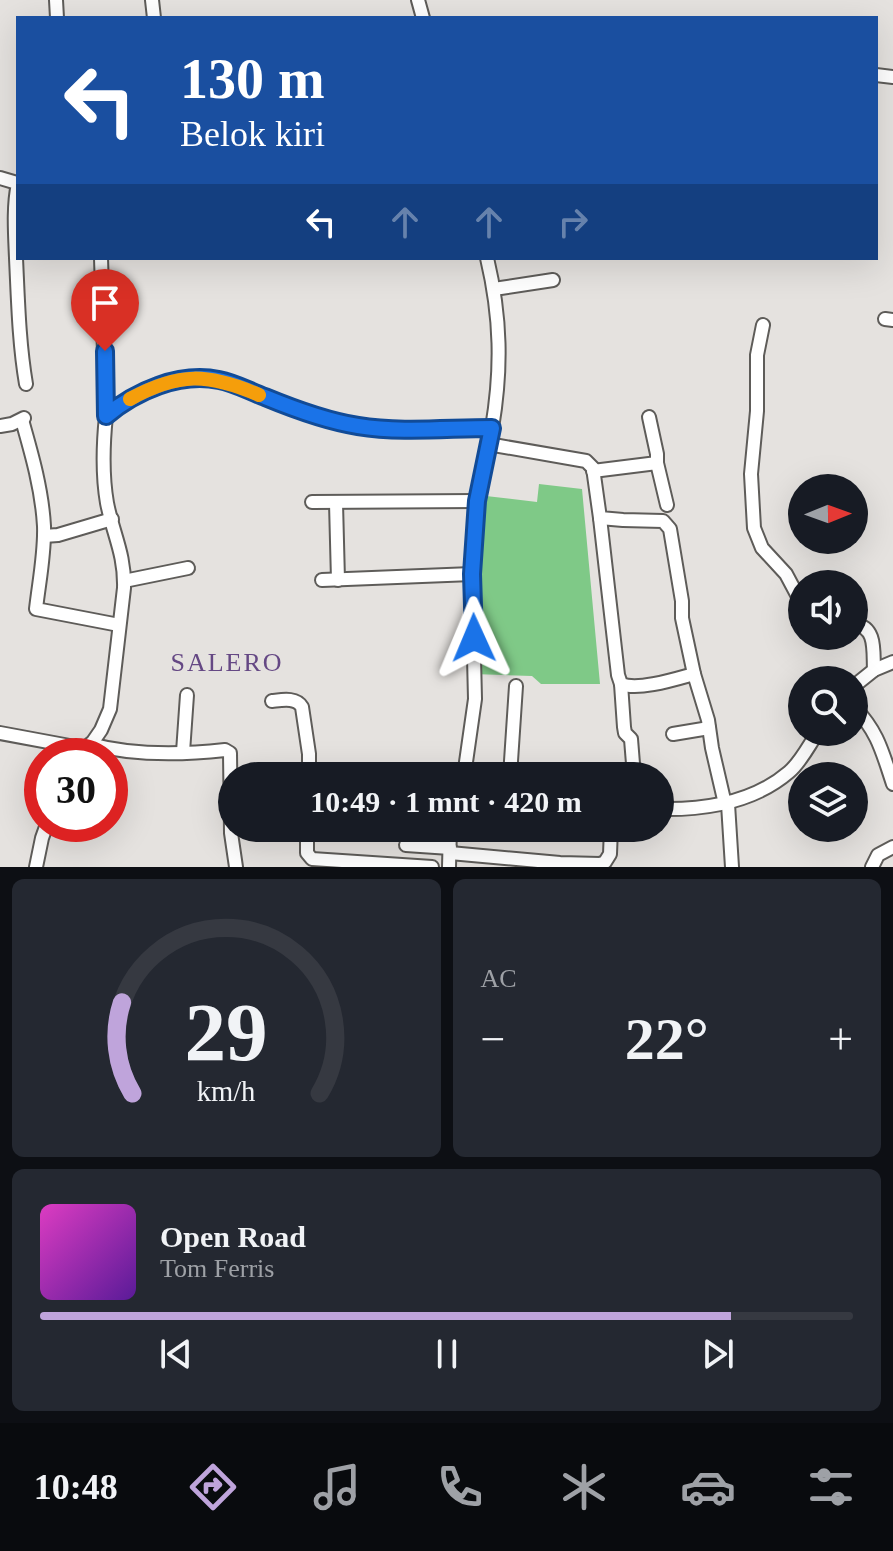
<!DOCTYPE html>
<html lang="id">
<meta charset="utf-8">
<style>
:root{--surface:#171b24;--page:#242831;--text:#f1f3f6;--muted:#9ea1a6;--line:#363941;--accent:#bfa4db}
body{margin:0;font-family:"Times New Roman",serif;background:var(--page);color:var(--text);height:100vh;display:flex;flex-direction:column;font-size:30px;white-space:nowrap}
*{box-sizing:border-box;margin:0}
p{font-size:26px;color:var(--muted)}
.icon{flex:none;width:44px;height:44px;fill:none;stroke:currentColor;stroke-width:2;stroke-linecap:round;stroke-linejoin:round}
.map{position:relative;height:867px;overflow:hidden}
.sheet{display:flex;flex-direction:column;gap:12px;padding:12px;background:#0d0f14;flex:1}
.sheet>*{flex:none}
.banner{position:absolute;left:16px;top:16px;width:862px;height:244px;border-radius:0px;box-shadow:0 8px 32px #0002;background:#1a4fa0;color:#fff;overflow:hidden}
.needle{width:52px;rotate:89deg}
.buttons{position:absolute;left:788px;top:474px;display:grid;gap:16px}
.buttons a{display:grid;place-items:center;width:80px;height:80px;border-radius:50%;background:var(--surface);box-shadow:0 8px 32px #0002;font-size:40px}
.speed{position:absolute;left:24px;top:738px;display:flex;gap:16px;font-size:40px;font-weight:700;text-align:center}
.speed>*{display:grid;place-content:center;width:104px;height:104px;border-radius:50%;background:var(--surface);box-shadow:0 8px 32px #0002;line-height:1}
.speed .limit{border:12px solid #d22;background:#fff;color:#111}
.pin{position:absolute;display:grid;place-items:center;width:68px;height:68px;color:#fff;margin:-82px -34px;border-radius:50% 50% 50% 0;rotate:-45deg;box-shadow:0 0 8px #0007}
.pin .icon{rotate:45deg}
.me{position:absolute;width:88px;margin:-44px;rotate:359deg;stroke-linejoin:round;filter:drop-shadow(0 0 6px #0008)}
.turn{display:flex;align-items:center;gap:28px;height:168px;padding:0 32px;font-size:36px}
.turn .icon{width:104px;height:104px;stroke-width:2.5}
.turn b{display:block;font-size:56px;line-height:68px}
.lanes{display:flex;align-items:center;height:76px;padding:0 32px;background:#0003;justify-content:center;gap:40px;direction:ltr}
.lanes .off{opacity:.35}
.big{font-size:60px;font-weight:800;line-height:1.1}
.sheet .widget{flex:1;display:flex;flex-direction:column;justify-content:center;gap:12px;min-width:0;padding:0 28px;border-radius:12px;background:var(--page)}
.sheet .dial{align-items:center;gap:0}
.dial svg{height:208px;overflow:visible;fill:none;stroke:var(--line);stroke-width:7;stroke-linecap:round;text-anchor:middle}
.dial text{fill:var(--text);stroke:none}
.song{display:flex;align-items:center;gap:24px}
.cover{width:96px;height:96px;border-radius:12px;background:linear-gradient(135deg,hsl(310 70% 55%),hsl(270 70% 35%))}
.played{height:8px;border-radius:4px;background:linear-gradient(90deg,var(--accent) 85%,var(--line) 85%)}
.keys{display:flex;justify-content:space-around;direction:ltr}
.heat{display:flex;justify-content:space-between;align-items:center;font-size:44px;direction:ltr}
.sheet .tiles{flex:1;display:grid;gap:12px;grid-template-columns:1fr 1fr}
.widget:last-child{grid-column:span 2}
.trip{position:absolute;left:218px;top:762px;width:456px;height:80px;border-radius:40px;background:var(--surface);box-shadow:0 8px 32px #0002;font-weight:800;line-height:80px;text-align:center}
.tab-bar{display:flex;height:128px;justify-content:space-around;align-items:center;background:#090b0e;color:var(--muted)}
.tab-bar .icon{width:56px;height:56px}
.tab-bar .current{color:var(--accent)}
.tab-bar b{font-size:36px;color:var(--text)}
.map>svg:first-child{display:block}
</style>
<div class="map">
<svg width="893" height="867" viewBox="0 0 893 867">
<rect width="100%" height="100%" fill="#e5e2df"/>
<path fill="#7fc987" d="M539 484 582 489 600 684H541L532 676 473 674 478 548 486 496 537 502Z"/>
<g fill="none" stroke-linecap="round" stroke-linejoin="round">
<g stroke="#5e5c59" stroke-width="16">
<g id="minor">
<path d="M56 0 57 18"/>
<path d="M152 0 154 18"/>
<path d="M418 0 423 18"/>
<path d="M876 75 893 77"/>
<path d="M0 178 17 183"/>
<path d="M18 184C13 206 15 234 16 258 18 300 19 343 26 384"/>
<path d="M101 258 106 416"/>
<path d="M487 258C501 317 502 369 492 428"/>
<path d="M494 289 553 280"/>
<path d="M885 319 893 320"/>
<path d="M763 325 757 355V411L751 474 754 528 762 548 786 574 802 604"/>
<path d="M22 420C32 455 42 490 44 526 45 553 39 582 36 609L119 625"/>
<path d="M0 426 12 424 24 418"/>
<path d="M488 444 586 461 593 468 600 518 623 520 663 521 670 529 682 601V618L694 674 708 720 712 748 725 804"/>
<path d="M657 463 667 505"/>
<path d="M593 471 657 463V454L649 417"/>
<path d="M312 502 477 501"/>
<path d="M336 503 338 580"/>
<path d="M600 518 618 675 621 684C638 691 676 679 694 674"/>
<path d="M44 536 58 535 112 519"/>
<path d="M322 580 472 574"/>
<path d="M124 581 188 568"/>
<path d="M854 624C877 627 873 651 874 670"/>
<path d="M621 684 624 727 625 733 631 739 634 776"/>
<path d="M854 686 874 670 893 662"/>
<path d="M272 701C282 700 296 697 302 707L309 754V776"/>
<path d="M854 707C878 732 882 751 893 784"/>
<path d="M0 733 86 749"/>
<path d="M673 734 709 728"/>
<path d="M90 744C134 756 180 755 225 750L230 753 231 833 236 867"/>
<path d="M183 752 187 695"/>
<path d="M83 756 101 730 110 709 124 588C125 554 113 534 107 503 102 474 103 445 106 416 136 391 179 372 219 380 235 383 249 391 265 397 294 409 326 421 358 426 401 433 448 428 492 428L477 501 474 544 472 574 475 699 464 776"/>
<path d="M412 772 464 775"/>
<path d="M510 776 516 686"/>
<path d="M728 804 732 867"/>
<path d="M660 809C705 810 753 803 789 772 801 762 809 745 818 732"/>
<path d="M307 828V853L312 859 432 867"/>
<path d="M406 845 450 848"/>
<path d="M450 853 560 863 600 864 605 862 610 854 611 828"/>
<path d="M36 867 42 838 47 824"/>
<path d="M449 867 450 828"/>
<path d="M872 867 878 855 893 847"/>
</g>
</g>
<use href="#minor" stroke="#fff" stroke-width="12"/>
</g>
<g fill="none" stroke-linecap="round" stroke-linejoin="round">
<g stroke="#114b97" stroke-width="20">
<path id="route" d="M105 351 106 416C136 391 179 372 219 380 235 383 249 391 265 397 294 409 326 421 358 426 401 433 448 428 492 428L477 501 472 574 474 638"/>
</g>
<use href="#route" stroke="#1a73e8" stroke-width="14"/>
<path stroke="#f59e0b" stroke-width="14" d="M130 399C179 372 208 373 259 395"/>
</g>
<g text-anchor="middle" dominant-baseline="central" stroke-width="8" stroke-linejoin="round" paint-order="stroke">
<g font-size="26" letter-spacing="2" fill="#654884" stroke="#e5e2df">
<text x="227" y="662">SALERO</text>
</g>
</g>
</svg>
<div class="buttons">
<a><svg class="needle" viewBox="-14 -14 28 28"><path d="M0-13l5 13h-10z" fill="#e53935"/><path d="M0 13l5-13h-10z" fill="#9ea1a6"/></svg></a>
<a><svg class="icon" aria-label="sound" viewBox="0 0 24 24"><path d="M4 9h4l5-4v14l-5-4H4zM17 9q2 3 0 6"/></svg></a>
<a><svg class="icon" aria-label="search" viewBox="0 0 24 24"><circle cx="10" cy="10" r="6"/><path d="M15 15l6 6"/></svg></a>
<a><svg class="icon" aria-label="layers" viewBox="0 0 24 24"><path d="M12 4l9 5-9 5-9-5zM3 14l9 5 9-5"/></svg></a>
</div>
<div class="speed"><div class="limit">30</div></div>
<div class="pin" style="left:105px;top:351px;background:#d93025"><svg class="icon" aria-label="arrive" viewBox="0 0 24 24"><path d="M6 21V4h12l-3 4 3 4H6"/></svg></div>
<svg class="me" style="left:474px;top:638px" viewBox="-20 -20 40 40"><path d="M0-17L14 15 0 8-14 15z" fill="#1a73e8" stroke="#fff" stroke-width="4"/></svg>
<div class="trip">10:49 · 1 mnt · 420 m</div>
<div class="banner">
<div class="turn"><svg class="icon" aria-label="left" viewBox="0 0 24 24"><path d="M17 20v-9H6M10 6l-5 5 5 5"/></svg><div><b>130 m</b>Belok kiri</div></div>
<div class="lanes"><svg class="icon" aria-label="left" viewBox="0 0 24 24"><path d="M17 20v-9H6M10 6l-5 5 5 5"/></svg><svg class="icon off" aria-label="ahead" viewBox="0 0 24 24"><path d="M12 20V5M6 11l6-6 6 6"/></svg><svg class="icon off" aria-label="ahead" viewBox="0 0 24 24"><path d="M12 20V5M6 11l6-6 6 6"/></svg><svg class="icon off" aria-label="right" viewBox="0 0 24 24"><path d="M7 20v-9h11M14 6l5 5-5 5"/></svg></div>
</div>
</div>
<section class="sheet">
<div class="tiles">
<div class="widget dial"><svg viewBox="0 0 100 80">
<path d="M14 69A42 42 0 1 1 86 69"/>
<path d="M14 69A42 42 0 0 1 10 34" stroke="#bfa4db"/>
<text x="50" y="56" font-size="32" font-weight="700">29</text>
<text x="50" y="72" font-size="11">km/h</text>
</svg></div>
<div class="widget"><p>AC</p>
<div class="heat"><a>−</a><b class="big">22°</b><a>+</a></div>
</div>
<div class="widget">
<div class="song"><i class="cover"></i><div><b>Open Road</b><p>Tom Ferris</p></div></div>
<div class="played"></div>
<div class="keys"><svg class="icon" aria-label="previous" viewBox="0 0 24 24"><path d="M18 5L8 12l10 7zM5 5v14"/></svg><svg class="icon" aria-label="pause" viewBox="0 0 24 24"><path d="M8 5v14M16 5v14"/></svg><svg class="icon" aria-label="next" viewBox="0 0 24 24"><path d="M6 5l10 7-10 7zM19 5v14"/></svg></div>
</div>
</div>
</section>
<nav class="tab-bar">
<b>10:48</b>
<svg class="icon current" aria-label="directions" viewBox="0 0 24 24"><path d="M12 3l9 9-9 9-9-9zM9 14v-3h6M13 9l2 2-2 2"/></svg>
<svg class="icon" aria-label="music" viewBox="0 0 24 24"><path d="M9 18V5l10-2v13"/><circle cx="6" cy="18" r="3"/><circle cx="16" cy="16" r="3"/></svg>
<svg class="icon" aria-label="phone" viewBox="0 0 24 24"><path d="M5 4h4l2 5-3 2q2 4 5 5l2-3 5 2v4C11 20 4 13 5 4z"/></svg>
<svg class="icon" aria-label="climate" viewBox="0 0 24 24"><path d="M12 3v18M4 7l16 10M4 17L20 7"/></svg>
<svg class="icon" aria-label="car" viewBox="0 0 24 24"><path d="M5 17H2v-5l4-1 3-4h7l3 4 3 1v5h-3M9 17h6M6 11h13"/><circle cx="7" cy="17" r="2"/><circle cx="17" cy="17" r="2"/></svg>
<svg class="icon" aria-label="filters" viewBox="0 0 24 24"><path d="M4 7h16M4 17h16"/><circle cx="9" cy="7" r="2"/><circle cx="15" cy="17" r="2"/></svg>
</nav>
